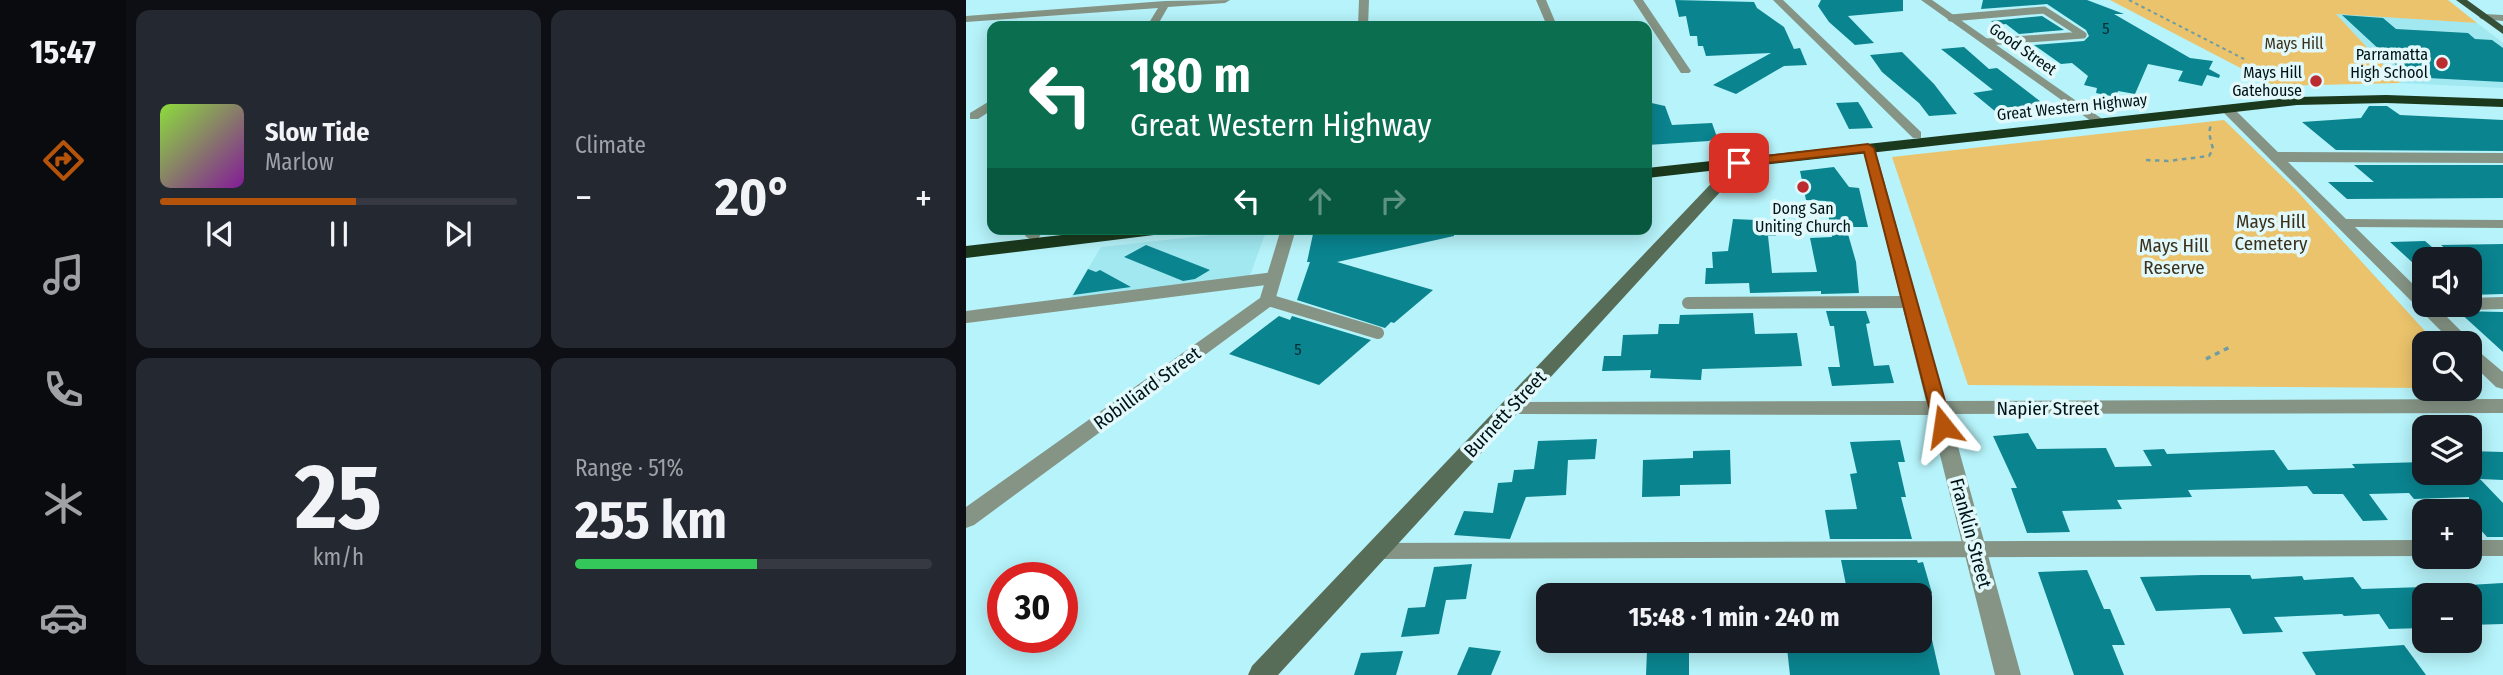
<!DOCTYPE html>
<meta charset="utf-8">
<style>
:root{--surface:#171b24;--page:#242831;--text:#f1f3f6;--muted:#9ea1a6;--line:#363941;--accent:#b45309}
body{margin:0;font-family:"Fira Sans Condensed",sans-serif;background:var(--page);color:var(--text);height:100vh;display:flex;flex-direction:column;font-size:26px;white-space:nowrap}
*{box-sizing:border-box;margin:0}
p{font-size:23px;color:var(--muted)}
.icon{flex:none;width:38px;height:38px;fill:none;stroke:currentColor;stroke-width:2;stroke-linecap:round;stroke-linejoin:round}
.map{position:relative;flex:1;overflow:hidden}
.side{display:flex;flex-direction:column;gap:10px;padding:10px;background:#0d0f14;width:840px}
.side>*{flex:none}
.banner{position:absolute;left:21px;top:21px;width:665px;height:214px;border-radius:14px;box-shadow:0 4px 18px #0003;background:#0b6e4f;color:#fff;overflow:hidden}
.controls{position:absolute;left:1446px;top:247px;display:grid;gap:14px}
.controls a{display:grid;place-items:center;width:70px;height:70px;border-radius:14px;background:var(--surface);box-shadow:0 4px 18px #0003;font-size:35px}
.speed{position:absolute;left:21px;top:562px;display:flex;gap:14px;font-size:35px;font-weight:700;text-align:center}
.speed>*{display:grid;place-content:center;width:91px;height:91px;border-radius:50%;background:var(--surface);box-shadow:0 4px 18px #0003;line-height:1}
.speed .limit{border:10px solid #d22;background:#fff;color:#111}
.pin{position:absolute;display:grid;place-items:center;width:60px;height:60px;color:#fff;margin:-30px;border-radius:14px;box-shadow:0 4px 10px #0006}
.me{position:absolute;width:77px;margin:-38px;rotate:345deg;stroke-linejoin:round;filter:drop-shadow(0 0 5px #0008)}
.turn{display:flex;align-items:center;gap:24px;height:147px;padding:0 28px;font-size:32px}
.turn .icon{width:91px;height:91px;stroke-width:2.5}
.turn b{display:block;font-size:49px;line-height:60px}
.lanes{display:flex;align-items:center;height:66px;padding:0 28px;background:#0003;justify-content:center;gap:35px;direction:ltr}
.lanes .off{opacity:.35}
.big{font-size:52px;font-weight:700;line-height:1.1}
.side .card{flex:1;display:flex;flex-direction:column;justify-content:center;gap:10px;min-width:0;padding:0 24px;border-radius:14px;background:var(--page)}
.side .dial{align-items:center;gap:0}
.dial b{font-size:91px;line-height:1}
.song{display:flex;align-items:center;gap:21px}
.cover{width:84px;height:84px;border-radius:10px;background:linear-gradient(135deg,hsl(90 70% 55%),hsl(290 70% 35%))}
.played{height:7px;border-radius:4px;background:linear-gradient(90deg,var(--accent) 55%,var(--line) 55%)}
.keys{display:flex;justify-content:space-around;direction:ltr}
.heat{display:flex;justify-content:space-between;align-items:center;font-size:38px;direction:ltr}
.charge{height:10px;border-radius:5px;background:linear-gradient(90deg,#34c759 51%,var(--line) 0)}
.side .tiles{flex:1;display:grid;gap:10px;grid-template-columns:repeat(2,1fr)}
.trip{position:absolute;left:570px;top:583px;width:396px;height:70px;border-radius:14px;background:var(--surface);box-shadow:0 4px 18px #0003;font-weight:700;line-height:70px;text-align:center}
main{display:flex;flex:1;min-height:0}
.tab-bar{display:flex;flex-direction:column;width:126px;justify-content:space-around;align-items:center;background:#090b0e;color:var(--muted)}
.tab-bar .icon{width:49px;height:49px}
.tab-bar .on{color:var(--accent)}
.tab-bar b{font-size:32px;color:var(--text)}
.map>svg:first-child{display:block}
</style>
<main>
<nav class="tab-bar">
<b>15:47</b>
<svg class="icon on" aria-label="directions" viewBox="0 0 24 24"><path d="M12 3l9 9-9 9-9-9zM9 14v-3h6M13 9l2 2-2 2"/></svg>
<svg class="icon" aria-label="music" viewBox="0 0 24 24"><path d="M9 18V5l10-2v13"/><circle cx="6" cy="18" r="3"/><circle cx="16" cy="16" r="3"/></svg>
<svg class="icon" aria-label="phone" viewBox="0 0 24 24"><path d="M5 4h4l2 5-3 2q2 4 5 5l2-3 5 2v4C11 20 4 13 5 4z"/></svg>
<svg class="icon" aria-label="climate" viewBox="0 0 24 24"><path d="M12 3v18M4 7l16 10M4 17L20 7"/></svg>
<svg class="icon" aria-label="car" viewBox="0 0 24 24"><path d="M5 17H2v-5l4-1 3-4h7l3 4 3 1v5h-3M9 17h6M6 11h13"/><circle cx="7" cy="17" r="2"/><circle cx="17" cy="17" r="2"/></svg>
</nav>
<section class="side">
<div class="tiles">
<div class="card">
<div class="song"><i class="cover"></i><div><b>Slow Tide</b><p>Marlow</p></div></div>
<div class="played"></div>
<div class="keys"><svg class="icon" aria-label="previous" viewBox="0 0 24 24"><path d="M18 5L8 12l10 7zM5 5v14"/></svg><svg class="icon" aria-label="pause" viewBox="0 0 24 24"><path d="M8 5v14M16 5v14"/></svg><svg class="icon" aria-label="next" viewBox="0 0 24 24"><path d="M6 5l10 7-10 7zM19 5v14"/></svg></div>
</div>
<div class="card"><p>Climate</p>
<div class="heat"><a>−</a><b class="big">20°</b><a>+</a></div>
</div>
<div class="card dial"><b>25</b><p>km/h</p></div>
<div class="card"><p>Range · 51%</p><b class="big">255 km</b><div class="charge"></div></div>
</div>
</section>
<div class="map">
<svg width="1537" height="675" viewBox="0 0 1537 675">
<rect width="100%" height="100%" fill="#b6f3fa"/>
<g fill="#a1e8f1">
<path d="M1369 13 1511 23 1537 43V88L1434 83Z"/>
<path d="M301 229 283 278 104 299 135 247Z"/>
</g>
<g fill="#ebc36c">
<path d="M1144 0H1482L1511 23 1370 14 1434 83 1309 86Z"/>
<path d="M1258 120 1330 190 1470 343H1458V388L1002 385 926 157Z"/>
</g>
<g fill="#0a848f">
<path d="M709 0 788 2 791 8 818 27 828 49 834 48 841 65 818 66 770 94 747 85 805 53 740 56 737 46H732L731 36H724L720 16 713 17Z"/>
<path d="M855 0H937V11L882 16 908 43 889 45 863 22 852 6Z"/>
<path d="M1017 0H1121L1158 14H1148L1224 58 1247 61 1243 69 1254 75 1253 78 1241 75 1236 86 1212 81 1217 71 1182 64 1169 94 1152 91 1150 97 1130 93 1131 88 1118 85 1122 76 1106 63 1095 64 1068 45 1118 41 1123 36 1120 30 1081 4 1015 9Z"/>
<path d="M1376 15 1417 18 1430 29 1502 33 1509 39 1526 40 1537 48V82L1443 77Z"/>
<path d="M1076 16 1098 30 1053 34 1040 24 1030 25 1025 21Z"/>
<path d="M998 47 1023 69 1031 68 1079 105 1030 112 1007 93 1027 90 975 49Z"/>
<path d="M936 52 968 84 991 114 963 116 953 103 916 72 904 55Z"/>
<path d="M681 102 699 106 706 125 746 123 751 137 743 141 681 145Z"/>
<path d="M892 102 896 108 907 128 883 129 870 103Z"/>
<path d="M1403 106H1421L1434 115 1537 120V151L1370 150 1336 122 1395 118Z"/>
<path d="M1388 165H1537V198L1381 199 1362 182H1408Z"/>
<path d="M868 167 883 187 893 188 902 227H880L890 262 893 293 855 294V291L784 293 783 283 739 284 740 268H747L746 252 762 251 767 219 812 221 810 236H802L806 273 851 272 844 238 866 237 860 201 840 200 834 171Z"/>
<path d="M357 229H488V236L371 262 467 290 428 323 425 322 419 328 331 300 344 262H341L347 234Z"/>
<path d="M1459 241 1480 259H1458V273L1424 242Z"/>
<path d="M1537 244V294L1503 295V259H1492L1475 245Z"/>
<path d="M180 245 244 270 229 279 217 281 158 257Z"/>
<path d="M122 269 130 272 134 270 165 287 107 295Z"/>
<path d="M860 311H900L904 323 900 324 908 366 923 365 928 383 866 386 862 367H874L868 326H864Z"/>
<path d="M1492 311 1537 312V352Z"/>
<path d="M787 313 789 334 831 333 836 366 736 369 735 380 684 378 685 370 636 371 638 356H655L657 335 692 334 693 324H713L714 315Z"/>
<path d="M313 316 324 320 326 316 405 340 353 385 263 354Z"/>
<path d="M1062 433 1071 449 1140 448 1149 467 1186 466 1177 450 1198 449 1201 454 1308 450 1322 470 1389 468 1386 464 1458 462V472H1503V451L1537 452V480L1514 479 1537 503V537H1521L1503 517V497L1448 499 1443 493 1403 494 1422 520 1397 521 1377 494H1347L1341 486 1222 490 1226 497 1151 500 1156 509 1096 511 1104 532 1061 533 1045 488H1051L1027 436Z"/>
<path d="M631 439 629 459 602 460 600 495 560 497 544 539 488 535 498 511 527 513 532 483 546 482 548 470 568 469 572 441Z"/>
<path d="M934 440 939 462H932L940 497H935L946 539H864L859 510 891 509 884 474 891 473 884 442Z"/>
<path d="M764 450 765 484 714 485V496L676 497 677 460 727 458V451Z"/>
<path d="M875 560H951L952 563 957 562 966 593 882 595Z"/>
<path d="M506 564 500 599 480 600 473 634 435 637 442 608 459 607 468 567Z"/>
<path d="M1121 570 1138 609H1144L1159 645H1146L1158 675H1108L1072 572Z"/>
<path d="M1236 575H1284L1286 579 1336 576 1338 580 1387 577 1396 589 1458 587V628L1423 629 1413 614 1378 616 1376 614 1308 617 1317 632 1277 634 1264 608 1190 611 1174 577Z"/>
<path d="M1537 583V624L1503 625V585Z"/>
<path d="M954 640H966L974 675H824L821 648Z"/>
<path d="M1438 645 1460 675H1350L1336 652Z"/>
<path d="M503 647 535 651 525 675H491Z"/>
<path d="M723 649V675H680L681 651Z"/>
<path d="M437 651 430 675H388L395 653Z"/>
</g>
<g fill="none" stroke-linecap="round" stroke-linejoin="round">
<path stroke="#709da2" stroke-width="2" stroke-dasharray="3.5 3.5" stroke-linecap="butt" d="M1163 0 1278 59"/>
<path stroke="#709da2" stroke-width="2.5" stroke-dasharray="4.5 4.5" stroke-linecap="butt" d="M1180 160 1202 161 1243 156 1247 149 1243 133 1245 124"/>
<path stroke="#709da2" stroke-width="3.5" stroke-dasharray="5 5" stroke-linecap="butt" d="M1240 359 1266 346"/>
<path stroke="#859485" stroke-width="7" d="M985 18 1078 10 1117 35 1021 42"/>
<path stroke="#859485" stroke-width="10" d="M1309 157 1537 158"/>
<g stroke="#859485" stroke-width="12">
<path d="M302 300 412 333"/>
<path d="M722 303 943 302"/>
<path d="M1503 304 1537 303"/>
<path d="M0 317 308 278"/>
</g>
<g stroke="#859485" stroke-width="16">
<path d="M1503 548H1537"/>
<path d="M412 551 1458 548"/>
</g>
<g fill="#859485" fill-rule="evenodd">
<path d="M264 0 259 3 202 7 191 26H181L192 8 0 22V16L199 1Z"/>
<path d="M393 0H403L402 26H392Z"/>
<path d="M570 0H580L591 26H581Z"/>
<path d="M667 0H677L725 71 723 73H715Z"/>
<path d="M807 0H817L955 132V138H947Z"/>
<path d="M955 0H966L1142 123 1132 126Z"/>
<path d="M1518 14 1537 15V21L1515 19 1513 17Z"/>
<path d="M22 102H26V110L12 119H4V113Z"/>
<path d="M1256 105H1264L1380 219 1537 220V228L1389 227 1458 295V304H1468L1503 339 1505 345 1537 372V389L1530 387 1503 361V343H1487L1256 111Z"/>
<path d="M903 144 909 148 979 401 1537 399V413L983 414 1055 675H1029L964 415 536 414 533 409 536 404 543 402 960 401 897 148Z"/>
<path d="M63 229H78L72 239 67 241 59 236Z"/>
<path d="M315 229H330L308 304 8 525 0 528V507L294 298Z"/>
</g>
<path fill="#576d57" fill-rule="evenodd" d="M783 148 790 152 788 155 312 675H282L286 666 778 149Z"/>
<path fill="#375138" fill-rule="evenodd" d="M1490 0H1501L1537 26V34Z"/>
<g fill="#1b391d" fill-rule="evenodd">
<path d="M1420 95 1537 99V107L1420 103 1331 105 681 178V168L1331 97Z"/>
<path d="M148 229H205L196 234 0 258V246Z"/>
</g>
</g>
<path fill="#b45309" stroke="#753606" stroke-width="2" d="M902 144 908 148 986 426 984 431H971L968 426 898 152 773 166 767 163 773 159Z"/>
<g fill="#bc2c2f" stroke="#e2f9fc" stroke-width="2.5">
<circle cx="1476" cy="63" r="7"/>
<circle cx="1350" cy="81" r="7"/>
<circle cx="837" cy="187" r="7"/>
</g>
<g text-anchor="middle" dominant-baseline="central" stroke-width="7" stroke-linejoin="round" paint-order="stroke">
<g font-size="16" fill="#022e34">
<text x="1140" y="28">5</text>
<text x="332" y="349">5</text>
</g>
<g font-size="16" fill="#3b311b" stroke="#e2f9fc">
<text x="1328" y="43">Mays Hill</text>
</g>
<g font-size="16" fill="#001215" stroke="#e2f9fc">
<text transform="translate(1057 49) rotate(35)">Good Street</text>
<text transform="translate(1106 107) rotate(-6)">Great Western Highway</text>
</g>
<g font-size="16" fill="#001215" stroke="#e2f9fc" text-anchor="end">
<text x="1462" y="54">Parramatta<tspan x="1462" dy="18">High School</tspan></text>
<text x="1336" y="72">Mays Hill<tspan x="1336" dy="18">Gatehouse</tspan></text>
<text x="837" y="208" text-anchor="middle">Dong San<tspan x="837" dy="18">Uniting Church</tspan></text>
</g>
<g font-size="19" fill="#3b311b" stroke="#e2f9fc">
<text x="1305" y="221">Mays Hill<tspan x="1305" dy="22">Cemetery</tspan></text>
<text x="1208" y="245">Mays Hill<tspan x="1208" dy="22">Reserve</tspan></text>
</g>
<g font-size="19" fill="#001215" stroke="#e2f9fc">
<text transform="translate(181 388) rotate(-36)">Robilliard Street</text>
<text x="1082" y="408">Napier Street</text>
<text transform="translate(539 414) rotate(-47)">Burnett Street</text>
<text transform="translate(1005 533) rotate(75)">Franklin Street</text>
</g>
</g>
</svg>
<div class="controls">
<a><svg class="icon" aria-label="sound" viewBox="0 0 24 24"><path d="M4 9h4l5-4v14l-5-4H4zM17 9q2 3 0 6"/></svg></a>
<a><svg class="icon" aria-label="search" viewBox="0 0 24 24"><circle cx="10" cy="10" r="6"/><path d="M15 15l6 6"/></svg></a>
<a><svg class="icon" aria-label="layers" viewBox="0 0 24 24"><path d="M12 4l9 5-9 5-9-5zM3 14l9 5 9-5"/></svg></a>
<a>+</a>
<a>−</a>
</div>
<div class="speed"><div class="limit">30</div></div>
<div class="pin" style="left:773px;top:163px;background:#d93025"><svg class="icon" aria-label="arrive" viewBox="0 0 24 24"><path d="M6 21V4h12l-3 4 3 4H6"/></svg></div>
<svg class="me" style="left:977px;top:426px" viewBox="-20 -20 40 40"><path d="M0-17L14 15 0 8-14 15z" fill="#b45309" stroke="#fff" stroke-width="4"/></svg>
<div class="trip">15:48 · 1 min · 240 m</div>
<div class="banner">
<div class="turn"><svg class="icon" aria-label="left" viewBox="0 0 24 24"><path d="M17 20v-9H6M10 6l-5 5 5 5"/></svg><div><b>180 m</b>Great Western Highway</div></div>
<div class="lanes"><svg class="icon" aria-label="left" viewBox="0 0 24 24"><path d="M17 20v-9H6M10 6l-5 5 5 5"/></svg><svg class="icon off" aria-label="ahead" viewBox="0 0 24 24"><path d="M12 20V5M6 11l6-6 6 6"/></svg><svg class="icon off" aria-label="right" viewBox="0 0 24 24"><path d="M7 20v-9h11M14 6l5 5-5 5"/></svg></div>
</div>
</div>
</main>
